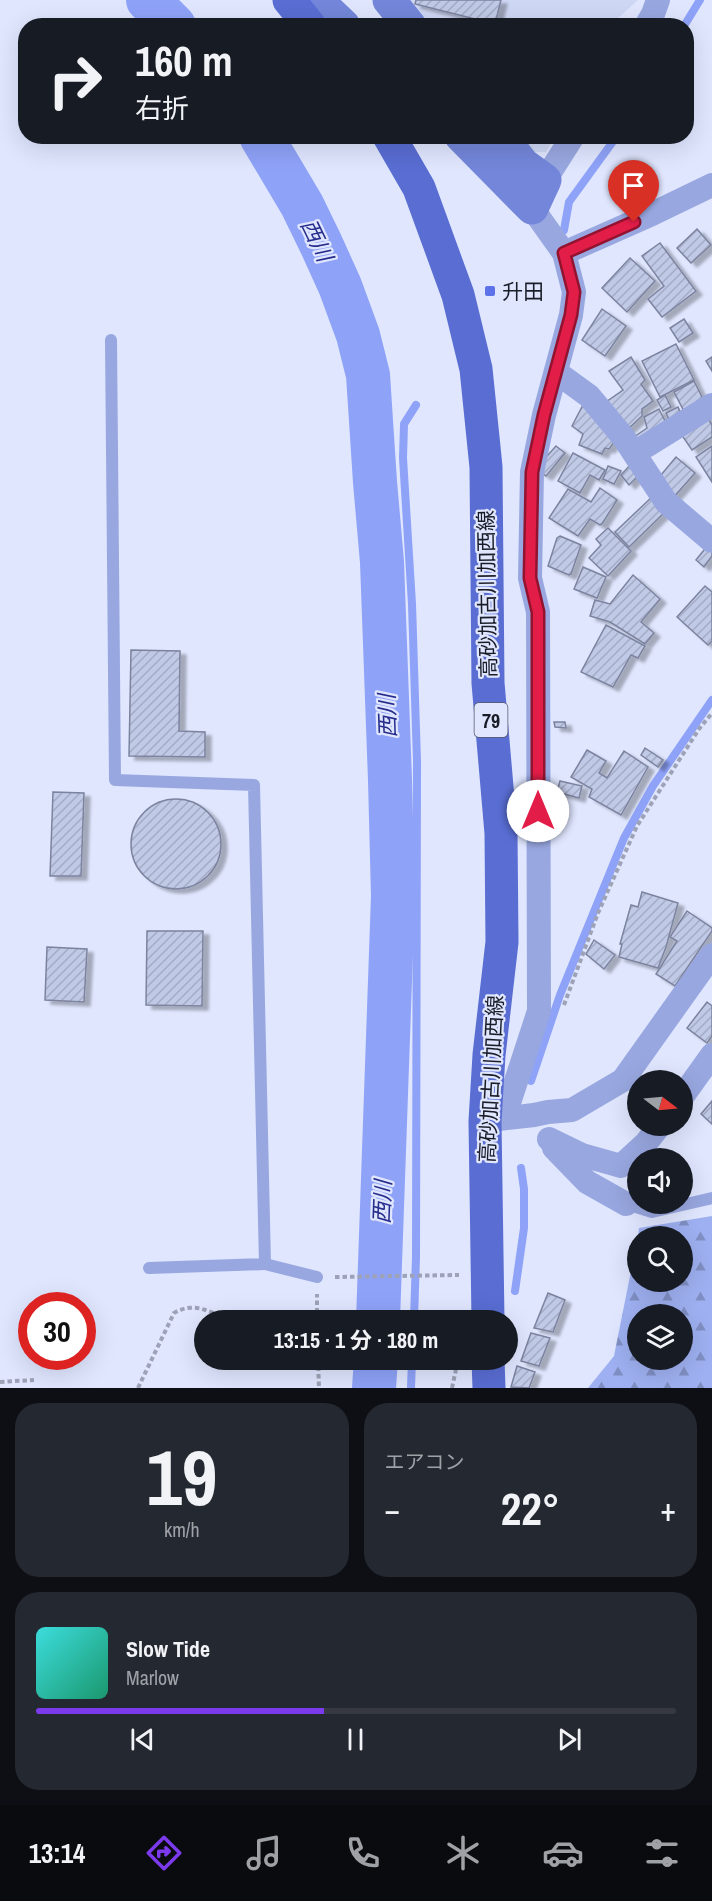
<!DOCTYPE html>
<html lang="ja">
<meta charset="utf-8">
<style>
:root{--surface:#171b24;--page:#242831;--text:#f1f3f6;--muted:#9ea1a6;--line:#363941;--accent:#7c3aed}
body{margin:0;font-family:"Archivo Narrow","Noto Sans JP",sans-serif;background:var(--page);color:var(--text);height:100vh;display:flex;flex-direction:column;font-size:22px;white-space:nowrap}
*{box-sizing:border-box;margin:0}
p{font-size:20px;color:var(--muted)}
.icon{flex:none;width:33px;height:33px;fill:none;stroke:currentColor;stroke-width:2;stroke-linecap:round;stroke-linejoin:round}
.map{position:relative;height:1388px;overflow:hidden}
.panel{display:flex;flex-direction:column;gap:15px;padding:15px;background:#0d0f14;flex:1}
.panel>*{flex:none}
.banner{position:absolute;left:18px;top:18px;width:676px;height:126px;border-radius:24px;box-shadow:0 6px 24px #0002;background:#171b24;color:var(--text);overflow:hidden}
.needle{width:39px;rotate:106deg}
.fabs{position:absolute;left:627px;top:1070px;display:grid;gap:12px}
.fabs a{display:grid;place-items:center;width:66px;height:66px;border-radius:50%;background:var(--surface);box-shadow:0 6px 24px #0002;font-size:30px}
.speed{position:absolute;left:18px;top:1292px;display:flex;gap:12px;font-size:30px;font-weight:700;text-align:center}
.speed>*{display:grid;place-content:center;width:78px;height:78px;border-radius:50%;background:var(--surface);box-shadow:0 6px 24px #0002;line-height:1}
.speed .limit{border:9px solid #d22;background:#fff;color:#111}
.pin{position:absolute;display:grid;place-items:center;width:51px;height:51px;color:#fff;margin:-62px -26px;border-radius:50% 50% 50% 0;rotate:-45deg;box-shadow:0 0 6px #0007}
.pin .icon{rotate:45deg}
.me{position:absolute;width:66px;margin:-33px;rotate:0deg;stroke-linejoin:round;filter:drop-shadow(0 0 4px #0008)}
.turn{display:flex;align-items:center;gap:21px;height:126px;padding:0 18px;font-size:27px}
.turn .icon{width:78px;height:78px;stroke-width:2.5}
.turn b{display:block;font-size:42px;line-height:51px}
.big{font-size:45px;font-weight:700;line-height:1.1}
.panel .widget{flex:1;display:flex;flex-direction:column;justify-content:center;gap:9px;min-width:0;padding:0 21px;border-radius:24px;background:var(--page)}
.panel .dial{align-items:center;gap:0}
.dial b{font-size:78px;line-height:1}
.song{display:flex;align-items:center;gap:18px}
.cover{width:72px;height:72px;border-radius:9px;background:linear-gradient(135deg,hsl(180 70% 55%),hsl(160 70% 35%))}
.played{height:6px;border-radius:3px;background:linear-gradient(90deg,var(--accent) 45%,var(--line) 45%)}
.keys{display:flex;justify-content:space-around;direction:ltr}
.heat{display:flex;justify-content:space-between;align-items:center;font-size:33px;direction:ltr}
.panel .tiles{flex:1;display:grid;gap:15px;grid-template-columns:1fr 1fr}
.widget:last-child{grid-column:span 2}
.trip{position:absolute;left:194px;top:1310px;width:324px;height:60px;border-radius:30px;background:var(--surface);box-shadow:0 6px 24px #0002;font-weight:700;line-height:60px;text-align:center}
.menu{display:flex;height:96px;justify-content:space-around;align-items:center;background:#090b0e;color:var(--muted)}
.menu .icon{width:42px;height:42px}
.menu .selected{color:var(--accent)}
.menu b{font-size:27px;color:var(--text)}
.map>svg:first-child{display:block}
</style>
<div class="map">
<svg width="712" height="1388" viewBox="0 0 712 1388">
<defs>
<pattern id="forest-firs" width="22" height="20" patternUnits="userSpaceOnUse" patternTransform="scale(1.5)"><rect width="22" height="20" fill="#9eb0f1"/><path d="M5 1l3.5 6h-7zM16 11l3.5 6h-7z" fill="#808fc3"/></pattern>
<pattern id="building-hatch" width="6" height="6" patternUnits="userSpaceOnUse" patternTransform="scale(1.5)"><rect width="6" height="6" fill="#c0c9e6"/><path d="M-1 1l2-2M0 6l6-6M5 7l2-2" fill="none" stroke="#a4acc5"/></pattern>
<filter id="shadow"><feDropShadow dx="6" dy="4" stdDeviation="1.5" flood-color="#0004"/></filter>
</defs>
<rect width="100%" height="100%" fill="#dfe6fe"/>
<g fill="#ced7f4">
<path d="M399 0H638L617 19 613 26 421 25Z"/>
<path d="M516 137H554L546 152H530Z"/>
</g>
<path fill="url(#forest-firs)" fill-rule="evenodd" d="M712 1216V1388H588L614 1356 638 1236V1281H682V1236H638L639 1228ZM638 1314H682V1359H638Z"/>
<g fill="none" stroke-linecap="round" stroke-linejoin="round">
<g stroke="#8ea2f8" stroke-width="8">
<path d="M684 26 700 0"/>
<path d="M564 230 569 202 617 136"/>
<path d="M531 1081 560 995 624 838 653 786 712 700"/>
<path d="M515 1291 524 1228V1189L521 1168"/>
<path d="M414 1320 416 1257 417 761 412 604 403 458 404 424 416 405"/>
<path d="M411 1388 412 1359"/>
</g>
<g stroke="#8ea2f8" stroke-width="44">
<path d="M148 0 174 26"/>
<path d="M261 136 302 205 321 244 340 286 358 335 368 375 375 482 382 562 390 780 393 896 378 1320"/>
<path d="M374 1388 376 1359"/>
</g>
</g>
<g fill="url(#building-hatch)" stroke="#7c839f" stroke-width="1.5" filter="url(#shadow)">
<path d="M416 0H501L495 24 415 4Z"/>
<path d="M697 229 711 245 691 263 677 248Z"/>
<path d="M660 243 696 291 662 317 648 299 664 286 642 256Z"/>
<path d="M630 258 655 281 627 312 602 288Z"/>
<path d="M602 309 626 326 605 356 582 340Z"/>
<path d="M684 319 693 333 679 342 670 328Z"/>
<path d="M676 344 694 380 660 397 642 361Z"/>
<path d="M631 357 645 380 641 384 653 401 642 409V416L626 431 606 402 623 390 609 371Z"/>
<path d="M712 357V371L706 361Z"/>
<path d="M694 381 706 405 686 415 674 392Z"/>
<path d="M665 395 671 407 663 411 657 400Z"/>
<path d="M586 399 617 438 609 449 605 448 602 454 579 445 583 434 572 426Z"/>
<path d="M678 407 684 420 672 426 666 413Z"/>
<path d="M659 409 668 427 635 447 631 439 647 428 644 417Z"/>
<path d="M705 414 712 425V437L692 450 679 431Z"/>
<path d="M556 446 565 453 546 476 539 471V465Z"/>
<path d="M712 446V482L696 457Z"/>
<path d="M573 453 605 470 599 480 590 475 580 493 558 481Z"/>
<path d="M676 457 695 473 674 497 656 481Z"/>
<path d="M631 464 641 473 629 485 621 475Z"/>
<path d="M608 466 621 471 614 484 603 479Z"/>
<path d="M600 488 617 500 602 524 600 525 590 519 578 536 549 518 568 489 591 502Z"/>
<path d="M654 495 668 509 629 547 615 532Z"/>
<path d="M608 528 631 551 608 576 589 558 601 545 596 539Z"/>
<path d="M560 536 581 545 571 574 569 575 548 566 557 538Z"/>
<path d="M708 545 712 548V556L704 567 696 560Z"/>
<path d="M583 567 606 577 597 598 574 589Z"/>
<path d="M633 575 660 599 641 622 654 633 645 644 610 622 590 616 595 600 610 604Z"/>
<path d="M705 586 712 592V641L708 645 677 617Z"/>
<path d="M606 625 645 646 638 658 631 655 613 687 581 672Z"/>
<path d="M131 650 180 651 179 731 205 732V757L129 756Z"/>
<path d="M554 722H565L566 728 555 727Z"/>
<path d="M645 748 663 760 658 767 641 755Z"/>
<path d="M587 750 606 761 599 773 607 778 624 751 648 767 621 815 589 797 592 789 571 777Z"/>
<path d="M560 781 582 786 579 798 557 792Z"/>
<path d="M53 792 84 793 81 876H50Z"/>
<circle cx="176" cy="844" r="45"/>
<path d="M642 892 678 903 666 947 658 968 619 957 622 944H620L631 905 638 907Z"/>
<path d="M687 911 712 928V931L675 986 656 974 677 941 670 937Z"/>
<path d="M147 931H203L202 1006 146 1005Z"/>
<path d="M594 940 615 955 604 969 586 954Z"/>
<path d="M47 947 87 949 84 1002 45 1000Z"/>
<path d="M707 1002 712 1006V1036L707 1043 687 1028Z"/>
<path d="M712 1101V1124L701 1114Z"/>
<path d="M548 1293 565 1300 553 1332 534 1328Z"/>
<path d="M531 1333 550 1338 539 1366 521 1361Z"/>
<path d="M517 1366 535 1372 529 1388 511 1387Z"/>
</g>
<g fill="none" stroke-linecap="round" stroke-linejoin="round">
<g stroke="#9da2b6" stroke-width="4" stroke-dasharray="4.5 3" stroke-linecap="butt">
<path d="M564 1005 598 913 637 826 699 729 712 713"/>
<path d="M335 1277 459 1275"/>
<path d="M317 1320V1294"/>
<path d="M318 1359 319 1388"/>
<path d="M0 1382 34 1380"/>
<path d="M138 1388 174 1313C195 1301 209 1312 229 1320"/>
<path d="M452 1388 458 1360"/>
</g>
<g stroke="#98a7e0" stroke-width="12">
<path d="M111 340 115 780 254 785 265 1264 149 1268"/>
<path d="M626 1204 652 1212 712 1198"/>
<path d="M265 1264 317 1277"/>
</g>
<g stroke="#98a7e0" stroke-width="24">
<path d="M646 26 653 14 658 0"/>
<path d="M545 180 573 136"/>
<path d="M564 253 652 214 712 185"/>
<path d="M556 372 589 396 624 438 666 502 712 541"/>
<path d="M646 446 712 405"/>
<path d="M682 1097 712 1055"/>
<path d="M504 1118 539 1011 538 612 530 578 532 472 544 415 571 315 574 292 564 253 532 208"/>
<path d="M491 1120 534 1115 548 1112 572 1110 623 1080 712 955"/>
<path d="M549 1139 582 1155 621 1166 646 1143 660 1125"/>
<path d="M554 1148 587 1182 626 1204"/>
</g>
<g stroke="#7386d9" stroke-width="33">
<path d="M317 0 344 26"/>
<path d="M389 0 410 26"/>
<path d="M461 136 532 208 545 180 523 164 501 136"/>
</g>
<g stroke="#596dd3" stroke-width="33">
<path d="M289 0 310 26"/>
<path d="M389 136 419 188 458 295 476 369 486 467 488 683 501 833 502 942 489 1055 485 1121 488 1320"/>
<path d="M488 1359 489 1388"/>
</g>
</g>
<g fill="none" stroke-linecap="round" stroke-linejoin="round">
<g stroke="#92132f" stroke-width="15">
<path id="route" d="M538 811V612L530 578 532 472 544 415 571 315 574 292 564 253 634 222"/>
</g>
<use href="#route" stroke="#e11d48" stroke-width="10"/>
</g>
<rect fill="#5d71e8" stroke="#dfe6fe" stroke-width="2" x="484" y="285" width="12" height="12" rx="3"/>
<g text-anchor="middle" dominant-baseline="central" stroke-width="4.5" stroke-linejoin="round" paint-order="stroke">
<rect fill="#dfe6fe" stroke="#555968" stroke-width="1.5" x="474.5" y="703" width="33" height="34" rx="4.5"/>
<g font-size="20" font-weight="bold" fill="#1a1d28">
<text x="491" y="720">79</text>
</g>
<g font-size="21" fill="#1a1d28" stroke="#dfe6fe" text-anchor="start">
<text x="502" y="291">升田</text>
</g>
<g font-size="21" fill="#1a1d28" stroke="#dfe6fe">
<text transform="translate(487 594) rotate(-91)">高砂加古川加西線</text>
<text transform="translate(491 1079) rotate(-87)">高砂加古川加西線</text>
</g>
<g font-size="22" font-style="italic" fill="#262d8d" stroke="#dfe6fe">
<text transform="translate(317 240) rotate(64)">西川</text>
<text transform="translate(387 716) rotate(-92)">西川</text>
<text transform="translate(382 1202) rotate(-88)">西川</text>
</g>
</g>
</svg>
<div class="fabs">
<a><svg class="needle" viewBox="-14 -14 28 28"><path d="M0-13l5 13h-10z" fill="#e53935"/><path d="M0 13l5-13h-10z" fill="#9ea1a6"/></svg></a>
<a><svg class="icon" aria-label="sound" viewBox="0 0 24 24"><path d="M4 9h4l5-4v14l-5-4H4zM17 9q2 3 0 6"/></svg></a>
<a><svg class="icon" aria-label="search" viewBox="0 0 24 24"><circle cx="10" cy="10" r="6"/><path d="M15 15l6 6"/></svg></a>
<a><svg class="icon" aria-label="layers" viewBox="0 0 24 24"><path d="M12 4l9 5-9 5-9-5zM3 14l9 5 9-5"/></svg></a>
</div>
<div class="speed"><div class="limit">30</div></div>
<div class="pin" style="left:634px;top:222px;background:#d93025"><svg class="icon" aria-label="arrive" viewBox="0 0 24 24"><path d="M6 21V4h12l-3 4 3 4H6"/></svg></div>
<svg class="me" style="left:538px;top:811px" viewBox="-20 -20 40 40"><circle r="19" fill="#fff"/><path d="M0-13L10 11 0 6-10 11z" fill="#e11d48"/></svg>
<div class="trip">13:15 · 1 分 · 180 m</div>
<div class="banner">
<div class="turn"><svg class="icon" aria-label="right" viewBox="0 0 24 24"><path d="M7 20v-9h11M14 6l5 5-5 5"/></svg><div><b>160 m</b>右折</div></div>
</div>
</div>
<section class="panel">
<div class="tiles">
<div class="widget dial"><b>19</b><p>km/h</p></div>
<div class="widget"><p>エアコン</p>
<div class="heat"><a>−</a><b class="big">22°</b><a>+</a></div>
</div>
<div class="widget">
<div class="song"><i class="cover"></i><div><b>Slow Tide</b><p>Marlow</p></div></div>
<div class="played"></div>
<div class="keys"><svg class="icon" aria-label="previous" viewBox="0 0 24 24"><path d="M18 5L8 12l10 7zM5 5v14"/></svg><svg class="icon" aria-label="pause" viewBox="0 0 24 24"><path d="M8 5v14M16 5v14"/></svg><svg class="icon" aria-label="next" viewBox="0 0 24 24"><path d="M6 5l10 7-10 7zM19 5v14"/></svg></div>
</div>
</div>
</section>
<nav class="menu">
<b>13:14</b>
<svg class="icon selected" aria-label="directions" viewBox="0 0 24 24"><path d="M12 3l9 9-9 9-9-9zM9 14v-3h6M13 9l2 2-2 2"/></svg>
<svg class="icon" aria-label="music" viewBox="0 0 24 24"><path d="M9 18V5l10-2v13"/><circle cx="6" cy="18" r="3"/><circle cx="16" cy="16" r="3"/></svg>
<svg class="icon" aria-label="phone" viewBox="0 0 24 24"><path d="M5 4h4l2 5-3 2q2 4 5 5l2-3 5 2v4C11 20 4 13 5 4z"/></svg>
<svg class="icon" aria-label="climate" viewBox="0 0 24 24"><path d="M12 3v18M4 7l16 10M4 17L20 7"/></svg>
<svg class="icon" aria-label="car" viewBox="0 0 24 24"><path d="M5 17H2v-5l4-1 3-4h7l3 4 3 1v5h-3M9 17h6M6 11h13"/><circle cx="7" cy="17" r="2"/><circle cx="17" cy="17" r="2"/></svg>
<svg class="icon" aria-label="filters" viewBox="0 0 24 24"><path d="M4 7h16M4 17h16"/><circle cx="9" cy="7" r="2"/><circle cx="15" cy="17" r="2"/></svg>
</nav>
